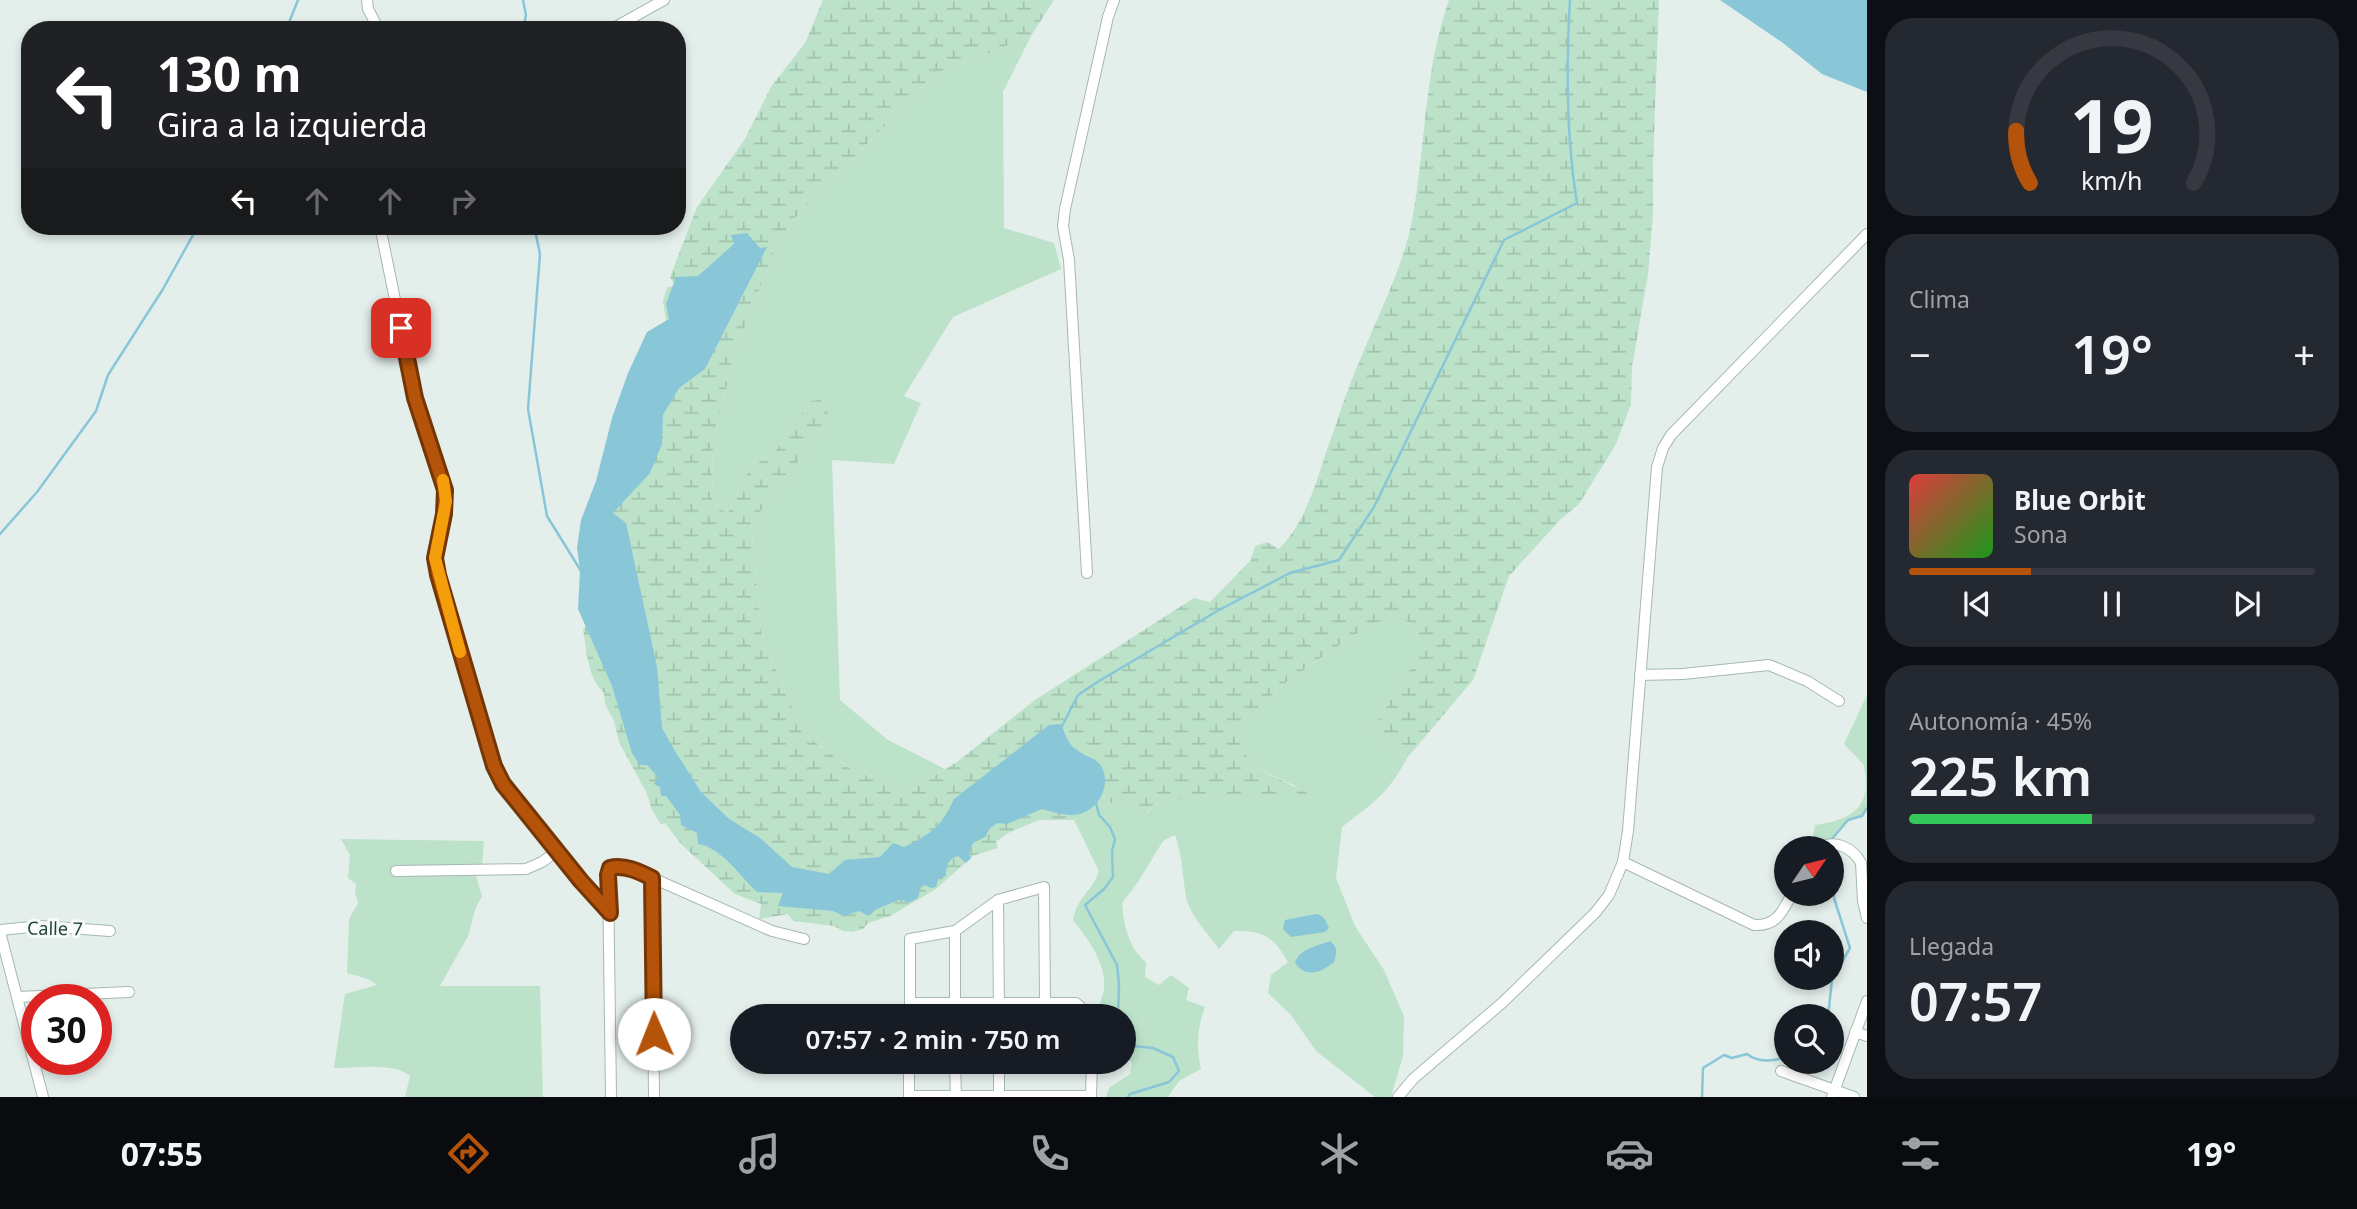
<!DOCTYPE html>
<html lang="es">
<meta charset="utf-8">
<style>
:root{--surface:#171b24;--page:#242831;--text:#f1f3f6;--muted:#9ea1a6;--line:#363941;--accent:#b45309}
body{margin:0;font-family:"Noto Sans",sans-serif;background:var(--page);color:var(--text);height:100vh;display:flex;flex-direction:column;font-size:26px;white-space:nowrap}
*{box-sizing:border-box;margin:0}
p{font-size:23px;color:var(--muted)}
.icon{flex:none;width:38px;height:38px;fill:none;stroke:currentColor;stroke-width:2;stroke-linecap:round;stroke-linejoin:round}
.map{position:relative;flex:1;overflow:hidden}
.drawer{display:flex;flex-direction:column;gap:18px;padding:18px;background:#0d0f14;width:490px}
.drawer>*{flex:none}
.hud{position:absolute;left:21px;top:21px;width:665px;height:214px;border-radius:28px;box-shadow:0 4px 10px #0003;background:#202124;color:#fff;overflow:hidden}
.needle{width:46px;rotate:55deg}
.controls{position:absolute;left:1774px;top:836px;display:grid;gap:14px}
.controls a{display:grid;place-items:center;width:70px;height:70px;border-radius:50%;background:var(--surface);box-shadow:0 4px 10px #0003;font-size:35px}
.speed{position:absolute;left:21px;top:984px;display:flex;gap:14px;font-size:35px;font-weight:700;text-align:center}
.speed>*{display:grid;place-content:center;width:91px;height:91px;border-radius:50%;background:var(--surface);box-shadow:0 4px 10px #0003;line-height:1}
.speed .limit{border:10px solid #d22;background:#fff;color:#111}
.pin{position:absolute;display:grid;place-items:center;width:60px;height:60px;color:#fff;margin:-30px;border-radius:14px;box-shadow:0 4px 10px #0006}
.me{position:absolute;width:77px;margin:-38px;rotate:359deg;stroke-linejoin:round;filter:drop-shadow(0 0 5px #0008)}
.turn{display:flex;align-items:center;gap:24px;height:147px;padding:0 21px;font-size:32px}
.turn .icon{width:91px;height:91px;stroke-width:2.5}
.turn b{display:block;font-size:49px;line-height:60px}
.lanes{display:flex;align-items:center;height:66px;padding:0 21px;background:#0003;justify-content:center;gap:35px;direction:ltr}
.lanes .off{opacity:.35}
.big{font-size:52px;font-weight:600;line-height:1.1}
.drawer .tile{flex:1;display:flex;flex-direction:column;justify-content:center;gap:10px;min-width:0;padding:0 24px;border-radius:28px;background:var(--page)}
.drawer .dial{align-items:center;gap:0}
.dial svg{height:182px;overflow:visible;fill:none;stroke:var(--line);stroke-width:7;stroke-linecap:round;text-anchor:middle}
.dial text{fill:var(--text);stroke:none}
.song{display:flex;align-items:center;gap:21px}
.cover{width:84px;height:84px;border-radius:10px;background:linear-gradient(135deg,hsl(0 70% 55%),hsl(120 70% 35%))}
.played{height:7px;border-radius:4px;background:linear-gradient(90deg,var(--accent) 30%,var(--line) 30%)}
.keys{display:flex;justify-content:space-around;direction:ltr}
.heat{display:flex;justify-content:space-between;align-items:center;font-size:38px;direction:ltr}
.charge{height:10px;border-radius:5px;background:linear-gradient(90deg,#34c759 45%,var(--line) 0)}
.trip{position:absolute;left:730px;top:1004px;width:406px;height:70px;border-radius:35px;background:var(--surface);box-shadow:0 4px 10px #0003;font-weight:600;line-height:70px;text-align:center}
.tab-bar{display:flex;height:112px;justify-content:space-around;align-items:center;background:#090b0e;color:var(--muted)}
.tab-bar .icon{width:49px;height:49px}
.tab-bar .active{color:var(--accent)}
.tab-bar b{font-size:32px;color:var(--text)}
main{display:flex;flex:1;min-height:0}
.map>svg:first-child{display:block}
</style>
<main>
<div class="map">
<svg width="1867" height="1097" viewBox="0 0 1867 1097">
<defs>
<pattern id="wetland-marsh" width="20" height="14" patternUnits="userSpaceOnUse" patternTransform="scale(1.75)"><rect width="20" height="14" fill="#bce2c9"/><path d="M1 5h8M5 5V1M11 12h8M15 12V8" fill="none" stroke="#a1c3ae"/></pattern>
</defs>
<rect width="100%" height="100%" fill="#e4efeb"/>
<g fill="#bce2c9">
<path d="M1031 36 1003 92 1004 228 1054 243 1061 269 953 317 904 396 921 403 894 464 832 460 840 700 888 740 945 769 912 789 853 771 802 732 761 632 751 524 827 423 810 401 775 452 750 468 727 514 712 501 713 446 734 353 775 250 794 219 935 74Z"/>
<path d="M1405 620 1416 628 1418 654 1415 662 1372 729 1384 742 1407 758C1389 793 1372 804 1342 827L1336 878 1355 926 1384 970 1404 1016 1403 1056 1391 1097H1375L1316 1051 1291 1015 1268 993 1271 975 1288 962C1273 936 1264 931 1234 931L1219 949C1208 933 1189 915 1186 896 1182 874 1183 858 1175 835L1163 841 1138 882 1122 903C1124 925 1128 948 1146 962L1145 977 1159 985 1171 975 1189 988 1186 1000 1205 1007C1197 1029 1196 1047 1201 1069L1179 1081 1168 1097H1106L1109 1088 1130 1074 1132 1063 1124 1055V1017H1095C1098 1008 1102 999 1104 990 1107 964 1088 939 1073 920 1076 899 1093 890 1099 871L1074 820 1100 805 1126 800 1147 813 1158 801 1297 787 1253 766 1237 739 1245 723 1281 686 1349 638 1375 622Z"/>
<path d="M1867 695V808L1862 816C1847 820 1831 831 1830 849H1813L1811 845 1815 825C1835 822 1859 817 1865 794 1867 786 1865 774 1864 765L1844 744Z"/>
<path d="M341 839 484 841 482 867 476 876 482 896 475 910 468 936 440 986H540L543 1097H405L410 1076C396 1062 354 1068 334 1068L345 994 377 985 368 979 347 973 349 919 358 903 355 892 356 884 348 878 350 855Z"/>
</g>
<path fill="url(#wetland-marsh)" d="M823 0H1054L1031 36 935 74 794 219 775 250 734 353 713 446 712 501 727 514 750 468 775 452 810 401 829 399 827 423 751 524 761 632 802 732 853 771 912 789 957 762 1035 700 1172 612 1194 598 1210 602 1251 560 1255 546 1267 542 1279 549C1310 518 1319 469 1334 430 1342 406 1350 382 1360 360 1379 312 1404 267 1413 215 1426 143 1424 70 1449 0H1659L1653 164V214L1648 274 1632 367 1631 404 1616 444 1579 504 1560 520 1509 576 1473 680 1407 758 1384 742 1372 729 1415 662 1418 654 1416 628 1405 620 1376 622 1349 638 1281 686 1245 723 1237 739 1253 766 1311 795 1240 799 1192 798 1158 801 1143 816 1137 815V808L1126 800 1100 805 1074 820H1039L1006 834 996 842 998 848 973 856 936 889 890 916 868 923 863 929 852 932 843 931 834 926 793 921 788 914 759 919 761 904 735 894 681 844 665 823 661 825 652 810 647 794 619 742 614 721 605 704 604 693C587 677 587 652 583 629L595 618 597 535 656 331 666 320 663 301 667 287 675 286 670 277 697 207 745 139 771 87 805 43Z"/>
<g fill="#88c6d8">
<path d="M1720 0H1867V92L1822 74 1783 43Z"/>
<path d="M747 233 760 248 767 247 705 369 679 388 663 415 662 444 650 473 613 513 626 523 657 667 662 728 675 751 701 792 729 819 760 838 792 867 829 874 845 860 880 857 893 843 904 847C930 835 942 826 954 799L1049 725 1061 724C1065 734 1068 745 1078 751 1086 757 1095 757 1101 766 1112 784 1099 809 1080 814 1067 817 1054 812 1042 809L1007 824 998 823 990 828 985 837 973 843 969 853 971 858 966 863 958 856C948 859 946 866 946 876L938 879 936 887 931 888 925 885 921 887 918 898 908 903 901 899 875 910 869 916 859 911 844 916 833 911 778 906 783 893 757 892C740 876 721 847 698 844L697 833 681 825 680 815 666 796H661L660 787 654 784 658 777 647 765H640L632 753 612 686 578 609 580 570 577 548 581 520 596 481 612 418 628 373 647 332 669 319 666 304 676 277 698 276 734 244 731 235Z"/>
<path d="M1316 914C1324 915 1326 921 1329 928L1325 932 1291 937 1283 929 1285 920Z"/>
<path d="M1330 941C1338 947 1337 953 1334 962 1322 972 1306 979 1295 963 1299 949 1317 946 1330 941Z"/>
</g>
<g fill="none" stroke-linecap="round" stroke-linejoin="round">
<g stroke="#88c6d8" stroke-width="2.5">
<path d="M523 0 526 15 523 30"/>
<path d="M286 30 298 0"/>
<path d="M534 226 540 254 528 409 547 516 581 571"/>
<path d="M0 534 37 492 96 411 108 375 163 289 198 226"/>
<path d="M1062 726 1078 695 1099 681 1219 610 1290 573 1339 560 1374 507 1504 240 1577 203C1566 136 1566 68 1570 0"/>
<path d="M1096 803 1099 815 1110 827 1115 839 1112 851 1113 877 1104 889 1085 905 1117 965 1119 984 1118 1017"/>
<path d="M1831 840 1848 820 1862 816 1867 808"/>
<path d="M1828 1017 1832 979 1850 948 1834 898 1835 879 1832 856"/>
<path d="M1124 1036 1132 1046 1153 1048 1173 1057 1179 1071 1169 1082 1130 1094 1128 1097"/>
<path d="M1702 1097 1703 1068 1724 1055 1732 1058 1747 1054C1757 1062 1775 1063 1787 1055"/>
</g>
<g stroke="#a6b8b3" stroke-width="12">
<g id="street">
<path d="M367 0 368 9 379 30"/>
<path d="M610 30 664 0"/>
<path d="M380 226 415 398 445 490 444 514 435 558 437 574 494 767 503 784 581 881 610 913"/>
<path d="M1087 573 1069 260 1063 226 1065 209 1108 17 1114 0"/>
<path d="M1640 675 1683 674 1769 665 1807 681 1839 701"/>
<path d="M1819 849C1834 838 1853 848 1861 863L1863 901 1867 918"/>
<path d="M1623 862 1754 925C1777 926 1782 912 1792 894"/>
<path d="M396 871 526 869 542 862 557 851"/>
<path d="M652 878 654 1097"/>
<path d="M998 900 999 1017"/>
<path d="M0 930 41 926 110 931"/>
<path d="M955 931V1017"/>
<path d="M0 932 43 1097"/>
<path d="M18 997 129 992"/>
<path d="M910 1003H1076L1086 1012 1089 1017"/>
<path d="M910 1017V939L955 931 998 900 1044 887 1045 1001"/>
<path d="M1855 1032 1867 1036"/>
<path d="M955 1062 956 1097"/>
<path d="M999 1062V1097"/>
<path d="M1781 1071 1854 1097"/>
<path d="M909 1096H1091"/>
<path d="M611 1097 608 875 610 868 617 866 639 872 772 931 804 939"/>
<path d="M909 1097V1062"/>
<path d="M1091 1097 1092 1062"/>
<path d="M1398 1097 1413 1079 1502 1003 1595 913 1609 895 1623 862 1628 831 1657 467 1663 448 1671 435 1867 234"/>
<path d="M1832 1097 1867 1001"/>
</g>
</g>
<use href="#street" stroke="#fff" stroke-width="10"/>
</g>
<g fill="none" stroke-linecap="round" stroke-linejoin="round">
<g stroke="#753606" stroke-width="18">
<path id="route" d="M401 328 415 398 445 490 444 514 435 558 438 575 494 766 503 784 581 881 610 913 608 875 610 868C624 864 640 872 652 878L654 1034"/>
</g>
<use href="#route" stroke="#b45309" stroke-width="12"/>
<path stroke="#f59e0b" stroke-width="12" d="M443 480 446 501 435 558 460 652"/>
</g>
<g text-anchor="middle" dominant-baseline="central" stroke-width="6" stroke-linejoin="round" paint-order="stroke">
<g font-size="18" fill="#21433d" stroke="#f6fbf9">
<text transform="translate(55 928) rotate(1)">Calle 7</text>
</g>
</g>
</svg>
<div class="controls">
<a><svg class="needle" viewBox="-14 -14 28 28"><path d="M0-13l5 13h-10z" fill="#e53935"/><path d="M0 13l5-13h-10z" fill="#9ea1a6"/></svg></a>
<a><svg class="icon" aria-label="sound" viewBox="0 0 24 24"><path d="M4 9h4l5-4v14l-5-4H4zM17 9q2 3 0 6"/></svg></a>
<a><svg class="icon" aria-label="search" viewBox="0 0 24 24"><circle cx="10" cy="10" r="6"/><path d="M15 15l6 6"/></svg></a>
</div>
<div class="speed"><div class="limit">30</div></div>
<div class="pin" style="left:401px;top:328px;background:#d93025"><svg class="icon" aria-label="arrive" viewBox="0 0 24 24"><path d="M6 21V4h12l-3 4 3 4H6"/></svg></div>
<svg class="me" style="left:654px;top:1034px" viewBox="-20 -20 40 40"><circle r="19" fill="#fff"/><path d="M0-13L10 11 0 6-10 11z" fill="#b45309"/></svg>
<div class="trip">07:57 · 2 min · 750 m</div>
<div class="hud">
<div class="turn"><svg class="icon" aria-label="left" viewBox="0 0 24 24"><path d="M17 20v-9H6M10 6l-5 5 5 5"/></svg><div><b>130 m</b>Gira a la izquierda</div></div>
<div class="lanes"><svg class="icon" aria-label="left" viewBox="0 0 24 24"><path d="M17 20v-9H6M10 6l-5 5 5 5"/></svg><svg class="icon off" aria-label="ahead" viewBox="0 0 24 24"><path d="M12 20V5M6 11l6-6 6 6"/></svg><svg class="icon off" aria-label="ahead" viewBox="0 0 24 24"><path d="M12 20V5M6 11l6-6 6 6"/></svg><svg class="icon off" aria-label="right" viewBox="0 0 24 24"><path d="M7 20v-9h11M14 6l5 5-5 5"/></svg></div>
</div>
</div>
<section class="drawer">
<div class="tile dial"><svg viewBox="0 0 100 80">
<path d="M14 69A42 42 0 1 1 86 69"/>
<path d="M14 69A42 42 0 0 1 8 46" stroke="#b45309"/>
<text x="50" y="56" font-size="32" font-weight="700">19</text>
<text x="50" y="72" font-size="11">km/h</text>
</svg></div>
<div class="tile"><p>Clima</p>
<div class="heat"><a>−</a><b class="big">19°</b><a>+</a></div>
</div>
<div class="tile">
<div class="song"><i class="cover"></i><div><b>Blue Orbit</b><p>Sona</p></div></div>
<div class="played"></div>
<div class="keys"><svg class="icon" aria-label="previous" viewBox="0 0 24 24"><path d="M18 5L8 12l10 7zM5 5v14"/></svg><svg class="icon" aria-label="pause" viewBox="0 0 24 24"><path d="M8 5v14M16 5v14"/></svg><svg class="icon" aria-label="next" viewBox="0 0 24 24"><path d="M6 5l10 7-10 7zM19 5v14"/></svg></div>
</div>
<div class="tile"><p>Autonomía · 45%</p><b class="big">225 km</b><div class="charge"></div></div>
<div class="tile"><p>Llegada</p><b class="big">07:57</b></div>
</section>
</main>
<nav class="tab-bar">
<b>07:55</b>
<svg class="icon active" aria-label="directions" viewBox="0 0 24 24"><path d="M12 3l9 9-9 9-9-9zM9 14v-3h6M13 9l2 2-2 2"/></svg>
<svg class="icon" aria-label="music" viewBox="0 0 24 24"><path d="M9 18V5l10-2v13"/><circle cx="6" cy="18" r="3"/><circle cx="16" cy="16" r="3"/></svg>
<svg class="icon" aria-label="phone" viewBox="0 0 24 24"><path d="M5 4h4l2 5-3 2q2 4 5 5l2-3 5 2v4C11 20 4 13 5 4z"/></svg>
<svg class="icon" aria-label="climate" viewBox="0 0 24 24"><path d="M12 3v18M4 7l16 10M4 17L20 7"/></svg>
<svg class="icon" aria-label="car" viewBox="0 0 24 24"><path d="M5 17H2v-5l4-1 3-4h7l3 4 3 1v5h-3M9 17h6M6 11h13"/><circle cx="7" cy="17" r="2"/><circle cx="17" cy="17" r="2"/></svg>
<svg class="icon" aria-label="filters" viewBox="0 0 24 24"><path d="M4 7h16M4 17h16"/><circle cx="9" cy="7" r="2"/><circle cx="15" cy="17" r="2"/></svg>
<b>19°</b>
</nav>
